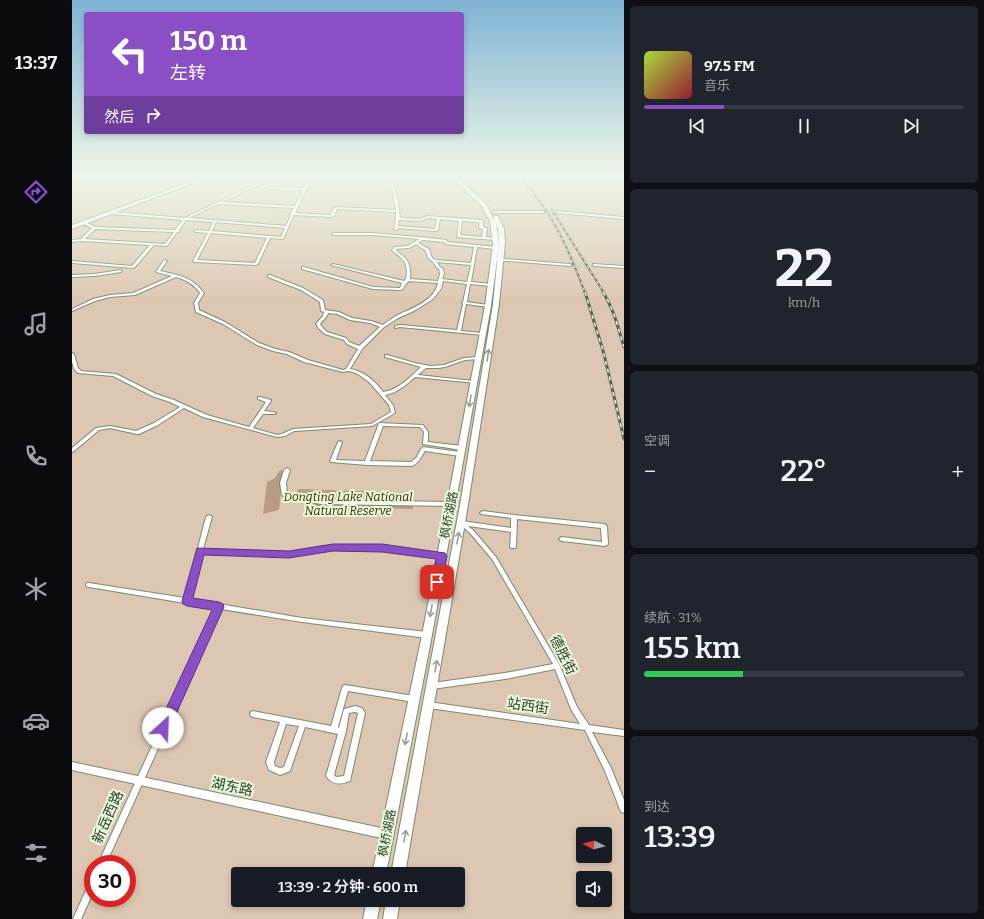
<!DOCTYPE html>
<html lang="zh">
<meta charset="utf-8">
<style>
:root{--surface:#171b24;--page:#20242c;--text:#f1f3f6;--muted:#9ea1a6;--line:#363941;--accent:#8a4ec5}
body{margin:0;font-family:Bitter,"Noto Sans SC",serif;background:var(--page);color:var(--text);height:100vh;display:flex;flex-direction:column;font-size:15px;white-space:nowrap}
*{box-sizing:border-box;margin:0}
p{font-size:13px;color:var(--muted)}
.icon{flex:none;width:22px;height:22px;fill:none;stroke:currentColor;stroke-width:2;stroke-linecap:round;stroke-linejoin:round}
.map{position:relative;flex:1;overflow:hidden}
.details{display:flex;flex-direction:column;gap:6px;padding:6px;background:#0d0f14;width:360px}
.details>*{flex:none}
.hud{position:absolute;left:12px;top:12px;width:380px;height:122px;border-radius:4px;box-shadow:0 2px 6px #0003;background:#8a4ec5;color:#fff;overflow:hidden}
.needle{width:26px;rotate:276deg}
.tools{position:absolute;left:504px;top:827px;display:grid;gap:8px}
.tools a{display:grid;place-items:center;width:36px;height:36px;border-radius:4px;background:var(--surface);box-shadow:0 2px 6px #0003;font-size:20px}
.speed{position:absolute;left:12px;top:855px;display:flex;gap:8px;font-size:20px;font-weight:700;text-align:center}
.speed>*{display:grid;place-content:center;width:52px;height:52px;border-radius:50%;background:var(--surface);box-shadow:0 2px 6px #0003;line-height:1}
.speed .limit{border:6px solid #d22;background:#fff;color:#111}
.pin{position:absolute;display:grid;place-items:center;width:34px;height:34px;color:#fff;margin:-17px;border-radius:8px;box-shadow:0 2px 6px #0006}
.me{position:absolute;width:44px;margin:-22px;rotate:25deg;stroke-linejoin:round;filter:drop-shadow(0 0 3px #0008)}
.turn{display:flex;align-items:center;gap:14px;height:84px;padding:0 20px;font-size:18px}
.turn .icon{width:52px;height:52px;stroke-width:2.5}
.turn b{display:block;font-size:28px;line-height:34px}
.then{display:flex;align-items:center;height:38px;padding:0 20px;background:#0003;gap:8px;font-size:15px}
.big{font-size:30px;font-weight:600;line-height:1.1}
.details .card{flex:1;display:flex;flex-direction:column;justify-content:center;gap:6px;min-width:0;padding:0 14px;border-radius:6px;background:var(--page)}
.details .dial{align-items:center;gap:0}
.dial b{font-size:52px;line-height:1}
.song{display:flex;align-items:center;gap:12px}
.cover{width:48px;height:48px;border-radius:6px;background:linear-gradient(135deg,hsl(80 70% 55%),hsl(350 70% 35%))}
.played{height:4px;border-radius:2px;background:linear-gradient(90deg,var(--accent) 25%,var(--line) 25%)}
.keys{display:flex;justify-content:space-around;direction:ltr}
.heat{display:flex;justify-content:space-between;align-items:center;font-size:22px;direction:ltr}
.charge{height:6px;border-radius:3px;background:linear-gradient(90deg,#34c759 31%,var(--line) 0)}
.trip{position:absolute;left:159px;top:867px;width:234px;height:40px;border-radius:4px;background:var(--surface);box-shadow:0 2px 6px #0003;font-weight:600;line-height:40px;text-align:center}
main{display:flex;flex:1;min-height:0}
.dock{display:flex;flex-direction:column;width:72px;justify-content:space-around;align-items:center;background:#090b0e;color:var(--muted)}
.dock .icon{width:28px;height:28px}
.dock .selected{color:var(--accent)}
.dock b{font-size:18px;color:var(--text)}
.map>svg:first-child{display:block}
</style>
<main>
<nav class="dock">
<b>13:37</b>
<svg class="icon selected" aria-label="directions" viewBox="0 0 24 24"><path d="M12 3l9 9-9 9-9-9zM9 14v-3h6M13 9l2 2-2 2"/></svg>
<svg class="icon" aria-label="music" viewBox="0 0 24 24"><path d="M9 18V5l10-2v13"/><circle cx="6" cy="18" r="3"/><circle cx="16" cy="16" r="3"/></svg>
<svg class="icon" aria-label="phone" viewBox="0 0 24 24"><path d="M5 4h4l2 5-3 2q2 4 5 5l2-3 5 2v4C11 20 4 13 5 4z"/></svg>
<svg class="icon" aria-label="climate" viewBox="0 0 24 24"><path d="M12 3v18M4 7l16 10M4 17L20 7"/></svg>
<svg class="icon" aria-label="car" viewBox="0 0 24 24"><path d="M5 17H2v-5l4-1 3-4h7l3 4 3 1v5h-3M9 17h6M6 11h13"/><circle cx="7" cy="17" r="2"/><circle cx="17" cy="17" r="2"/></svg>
<svg class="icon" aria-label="filters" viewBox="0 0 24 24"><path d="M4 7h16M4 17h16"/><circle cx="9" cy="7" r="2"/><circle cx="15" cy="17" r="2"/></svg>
</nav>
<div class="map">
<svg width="552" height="919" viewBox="0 0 552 919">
<rect width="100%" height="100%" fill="#d9eecd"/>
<path fill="#ddc7b2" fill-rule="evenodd" d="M0 175H552V919H0ZM511 834H533V856H511ZM21 864H55V898H21ZM166 874H386V900H166ZM511 878H533V900H511Z"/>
<g fill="#b89c81">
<path d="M208 470 211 471 207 510 191 514 195 482 203 478Z"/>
<path d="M226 489 339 493 342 500 245 498 225 494Z"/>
<path d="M233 503 260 505H341V509L232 507Z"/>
</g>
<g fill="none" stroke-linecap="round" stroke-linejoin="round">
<path stroke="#b8caad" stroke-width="3.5" stroke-dasharray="3.5 1.5" stroke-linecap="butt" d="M471 212H486"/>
<path stroke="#b8caad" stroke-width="4.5" stroke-dasharray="4.5 2.5" stroke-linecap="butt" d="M498 265 525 267"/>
<g stroke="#798b6e" stroke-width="2">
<g id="minor">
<path d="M203 175H205L186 185 197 187 232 188 239 175H241L223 213 259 215 262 208 264 207 324 210 320 190 314 175H316C324 188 327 203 328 218L348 219 355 216 409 220 411 221V227L415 228 414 237 424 238 426 239 424 240 385 237 387 221 368 219 366 230 364 231 326 228 325 230H324L322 229C323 223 324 218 324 212L265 209 262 216 260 217 222 215 211 239 198 238 186 264 184 265 122 262 121 261 136 233 124 232 122 231 124 230 137 231 141 222 114 220 107 230 108 231 107 232H105L95 246 82 245 62 268 0 263V261L60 266 78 245 10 241 0 242V240L9 239 20 228 11 224V222H13L23 227 103 230 111 220 40 214 38 213 40 212 113 218ZM183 186 197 189 231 190 223 206 150 202ZM146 204 222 208 218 214 219 215 214 226 117 218ZM355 218 365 219 363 229 326 226 327 220 349 221ZM390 221 407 222V228L411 229 410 237 388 235ZM144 222 213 228 209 237 140 231ZM23 229 102 232 93 244 13 239ZM139 233 195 238 183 263 125 260Z"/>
<path d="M338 175H375L365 177 339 176Z"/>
<path d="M420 211H471L473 212 471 213H420Z"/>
<path d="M485 211 552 217V219L486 213H485Z"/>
<path d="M261 233H301L367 239 374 240 375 242 424 247 425 248 423 249 405 247 399 282 419 284 421 285 419 286 398 284 395 302 416 305 418 306 416 307 394 304 389 331 410 333H411V335L328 327 323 328V326L328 325 385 330 391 304 390 303 391 302 395 284 371 281 369 289 361 299 342 311 326 318 311 328 290 349 278 369C292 371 303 381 311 392 327 390 338 377 349 367L313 357V355H315L343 363 358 366 372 365 392 358 406 357H407V359L393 360 373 367 366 368H354L346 375 402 381 404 382V383L343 377C334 385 325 393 313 395L321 405 323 413 300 426 222 431 213 436 205 437 131 417 112 408 86 425 67 434H65L38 428 27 430 2 451 0 452V448L24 428 38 426 64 431 82 423 108 407 98 402 80 396 41 376 6 373 2 369 0 362V353L2 354 6 368 9 371 44 374 84 394 102 400 135 415 177 427 194 402 186 399V397H188L199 400V401L192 411 202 412 204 413 202 414H191L181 428 205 435 210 434 221 429 299 424 319 412 317 405 305 391 297 382 286 374 281 372 276 371 271 372 232 362 215 354 201 351 185 345 151 324 124 312 122 303 128 293C122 284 114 280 104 277L63 295 38 297 23 301 0 311V309L21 299 38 295 61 293 100 276 84 272 92 260H93L95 261 88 271C107 275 120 277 132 293L126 303 127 310 153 322 187 343 203 349 217 352 236 360 271 370 274 369 286 349 275 344 272 340 253 334 247 329 244 324 251 316 252 312 249 311 248 302 229 290 196 277V275H198L231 288 251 300 253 310 267 312 280 318 299 321 311 325C315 322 319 319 324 316 339 308 362 302 366 283L337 281 333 285 331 289 329 290 301 289 230 269V267H232L301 287 328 288 330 283 259 265 261 264 332 281 334 279C336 271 335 262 328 257 325 254 323 254 320 250L322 247 336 246 347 239 301 235H262L260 234ZM351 240 372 242 374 244 402 247 399 263 363 260 360 258 357 249 346 243ZM344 244 354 251 356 258 361 262 365 268 367 269 368 274 366 281 338 279C339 271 338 263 332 257 329 254 326 253 324 250V249L337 248ZM365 262 399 265 395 282 370 279 372 274 371 269 367 266ZM256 313 265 314 278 320 298 323 308 327 287 346 277 342 274 338 255 332 250 327 248 324 255 316Z"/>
<path d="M48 270 50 271 49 272 23 276 0 277V275L23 274Z"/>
<path d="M307 423 351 425 356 432V442L390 446 392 448 390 450 351 444V443L352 432 348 427 311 426 298 461 339 462 344 458 349 449 351 447 388 452 390 454 388 456 353 451C349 457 347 463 340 466L295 465 259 462 258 461 266 442 268 441 270 442 264 460 293 461Z"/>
<path d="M215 468 218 470 214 483 215 494 249 500 379 502 382 504 379 506 249 504 213 497 210 495 208 483 212 470Z"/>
<path d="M411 511 442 515 532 524 534 525 535 526 536 544 535 545 533 546 490 541 488 540 487 539 488 538 490 537 530 542 529 528 445 519 444 547 443 548H439L438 547 439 532 396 526 401 530 424 557 487 664 505 707 517 725 552 730V736L520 732 539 768 552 800V813L549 812 533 771 513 730 357 708 355 707 354 705 355 703 357 702 508 724 499 709 483 669 433 679 360 689 358 688 357 686 358 684 360 683 433 673 481 664 420 559 397 532 386 523 387 522 390 521 439 528V518L409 514 408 513 409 512Z"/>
<path d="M137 515 139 516 140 517 131 549 217 552 261 545 310 546 370 554 372 555 373 556 372 557 370 558 310 550 261 549 217 556 130 553 118 599 230 618 355 632 357 633 358 635 357 637 355 638 230 622 149 609 34 864H26L143 608 17 587H15L14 585 15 583H17L113 598 134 517 135 516Z"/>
<path d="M273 685 342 696 344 697 345 699 344 701 342 702 276 691 266 727 267 728 272 709 283 706 290 708 293 713 278 781C268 785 260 785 254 776L266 734 233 727 218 771 208 775 197 770 194 762 208 722 181 717 179 716 178 714 179 712 181 711 259 726 270 688 271 686ZM283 712 286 713 272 776 264 777 262 775 274 731 277 713ZM214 724 227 726 212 767 208 768 203 766 202 762Z"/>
<path d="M21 880V893L9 919H1L18 881Z"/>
</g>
</g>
<g stroke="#798b6e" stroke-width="2">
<g id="tertiary">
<path d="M44 175H58L56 176 0 179V177Z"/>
<path d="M0 762 314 829 317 831 319 834 317 837 314 839 0 770Z"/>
</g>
</g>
<g stroke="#798b6e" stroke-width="2">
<g id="secondary">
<path d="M420 258 498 264 500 265 498 266 422 260 420 259Z"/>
<path d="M521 264 552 266V268L523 266 521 265Z"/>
</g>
</g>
<g stroke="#798b6e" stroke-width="2">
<g id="primary">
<path d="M137 175H142L0 229V225Z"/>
<path d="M373 175C383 174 407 196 414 204 417 209 419 214 422 219V216H426L432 229 433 243 427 304 396 505 333 874H319L388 505 421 304 427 243 426 229 424 223 427 244 419 306 360 635 314 874H300L350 635 413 306 421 244 418 221 409 205 383 181Z"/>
<path d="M295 900H309L305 919H291Z"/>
<path d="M314 900H328L325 919H311Z"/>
</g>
</g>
<use href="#minor" fill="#fff" fill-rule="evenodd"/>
<use href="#tertiary" fill="#fff" fill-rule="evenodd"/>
<use href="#secondary" fill="#fff" fill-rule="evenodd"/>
<use href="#primary" fill="#fff" fill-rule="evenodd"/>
<g stroke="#586352" stroke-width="2">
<g id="rail-far1">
<path d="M444 175C478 205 498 252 513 293"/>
<path d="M480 210 532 293"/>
</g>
</g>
<g stroke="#586352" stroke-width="3">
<g id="rail">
<path d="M513 292 532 354 552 439"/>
<path d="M531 292C542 309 546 328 552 347"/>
</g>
</g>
<use href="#rail-far1" stroke="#e6fbda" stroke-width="1" stroke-dasharray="3" stroke-linecap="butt"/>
<use href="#rail" stroke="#e6fbda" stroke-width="1.5" stroke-dasharray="4" stroke-linecap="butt"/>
</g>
<defs><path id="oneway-shaft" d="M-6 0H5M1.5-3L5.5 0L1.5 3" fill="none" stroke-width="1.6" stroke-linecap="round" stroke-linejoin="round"/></defs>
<g stroke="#999d96">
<use href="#oneway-shaft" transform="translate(416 355) rotate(-81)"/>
<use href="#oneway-shaft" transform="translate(398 401) rotate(100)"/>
<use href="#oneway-shaft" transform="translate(386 538) rotate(-80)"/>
<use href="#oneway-shaft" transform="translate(359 611) rotate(100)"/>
<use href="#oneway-shaft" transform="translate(364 666) rotate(-80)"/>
<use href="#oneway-shaft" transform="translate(334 739) rotate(102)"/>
<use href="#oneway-shaft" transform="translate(333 836) rotate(-80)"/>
</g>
<linearGradient id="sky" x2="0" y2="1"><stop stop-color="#7fb3d4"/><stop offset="0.58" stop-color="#eef7e8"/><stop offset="1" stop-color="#eef7e8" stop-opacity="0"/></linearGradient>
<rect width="552" height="303" fill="url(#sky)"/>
<path fill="#8a4ec5" stroke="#5a3380" d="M261 544H310L373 553 375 556 370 582 369 585H361L359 582 364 559 310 552 261 551 217 558 132 555 121 598 147 602 151 604 152 607 96 732 91 733 87 732 85 728 140 610 115 606 111 604 110 601 125 548 217 551Z"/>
<g text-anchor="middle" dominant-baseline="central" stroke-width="4" stroke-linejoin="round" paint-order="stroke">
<g font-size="12" font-style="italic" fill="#402300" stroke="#e6fbda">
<text x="276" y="497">Dongting Lake National<tspan x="276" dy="14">Natural Reserve</tspan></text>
</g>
<g font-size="12" fill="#333b2e" stroke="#e6fbda">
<text transform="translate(377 515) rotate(-79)">枫桥湖路</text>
<text transform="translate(315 833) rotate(-79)">枫桥湖路</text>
</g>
<g font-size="14" fill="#333b2e" stroke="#e6fbda">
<text transform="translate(491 655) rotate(63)">德胜街</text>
<text transform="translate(456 706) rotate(8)">站西街</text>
<text transform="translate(160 787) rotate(12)">湖东路</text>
<text transform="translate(36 817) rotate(-66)">新岳西路</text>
</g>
</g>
</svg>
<div class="tools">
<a><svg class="needle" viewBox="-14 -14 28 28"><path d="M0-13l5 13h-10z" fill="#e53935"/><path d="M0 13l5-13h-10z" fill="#9ea1a6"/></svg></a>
<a><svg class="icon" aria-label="sound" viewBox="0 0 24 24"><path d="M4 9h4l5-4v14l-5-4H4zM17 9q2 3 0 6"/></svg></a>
</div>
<div class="speed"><div class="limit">30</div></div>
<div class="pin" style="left:365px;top:582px;background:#d93025"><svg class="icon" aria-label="arrive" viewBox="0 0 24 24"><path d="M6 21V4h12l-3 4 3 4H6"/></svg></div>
<svg class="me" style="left:91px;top:728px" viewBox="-20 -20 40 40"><circle r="19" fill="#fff"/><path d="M0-13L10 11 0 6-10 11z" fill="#8a4ec5"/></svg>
<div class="trip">13:39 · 2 分钟 · 600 m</div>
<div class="hud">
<div class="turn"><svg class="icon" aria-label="left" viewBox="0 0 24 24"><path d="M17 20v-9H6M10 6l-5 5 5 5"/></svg><div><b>150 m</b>左转</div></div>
<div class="then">然后<svg class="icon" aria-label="right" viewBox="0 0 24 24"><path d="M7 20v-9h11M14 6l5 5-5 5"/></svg></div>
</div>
</div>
<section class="details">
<div class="card">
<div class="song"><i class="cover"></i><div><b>97.5 FM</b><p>音乐</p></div></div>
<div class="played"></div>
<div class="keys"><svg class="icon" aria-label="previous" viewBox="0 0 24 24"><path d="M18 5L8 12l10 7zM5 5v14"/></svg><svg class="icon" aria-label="pause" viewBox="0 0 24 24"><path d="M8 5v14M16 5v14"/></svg><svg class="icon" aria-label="next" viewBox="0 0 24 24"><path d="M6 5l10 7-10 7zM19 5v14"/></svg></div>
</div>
<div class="card dial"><b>22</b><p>km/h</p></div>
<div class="card"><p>空调</p>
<div class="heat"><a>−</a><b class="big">22°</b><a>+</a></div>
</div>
<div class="card"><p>续航 · 31%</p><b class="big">155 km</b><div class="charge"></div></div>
<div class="card"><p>到达</p><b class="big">13:39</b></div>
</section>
</main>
